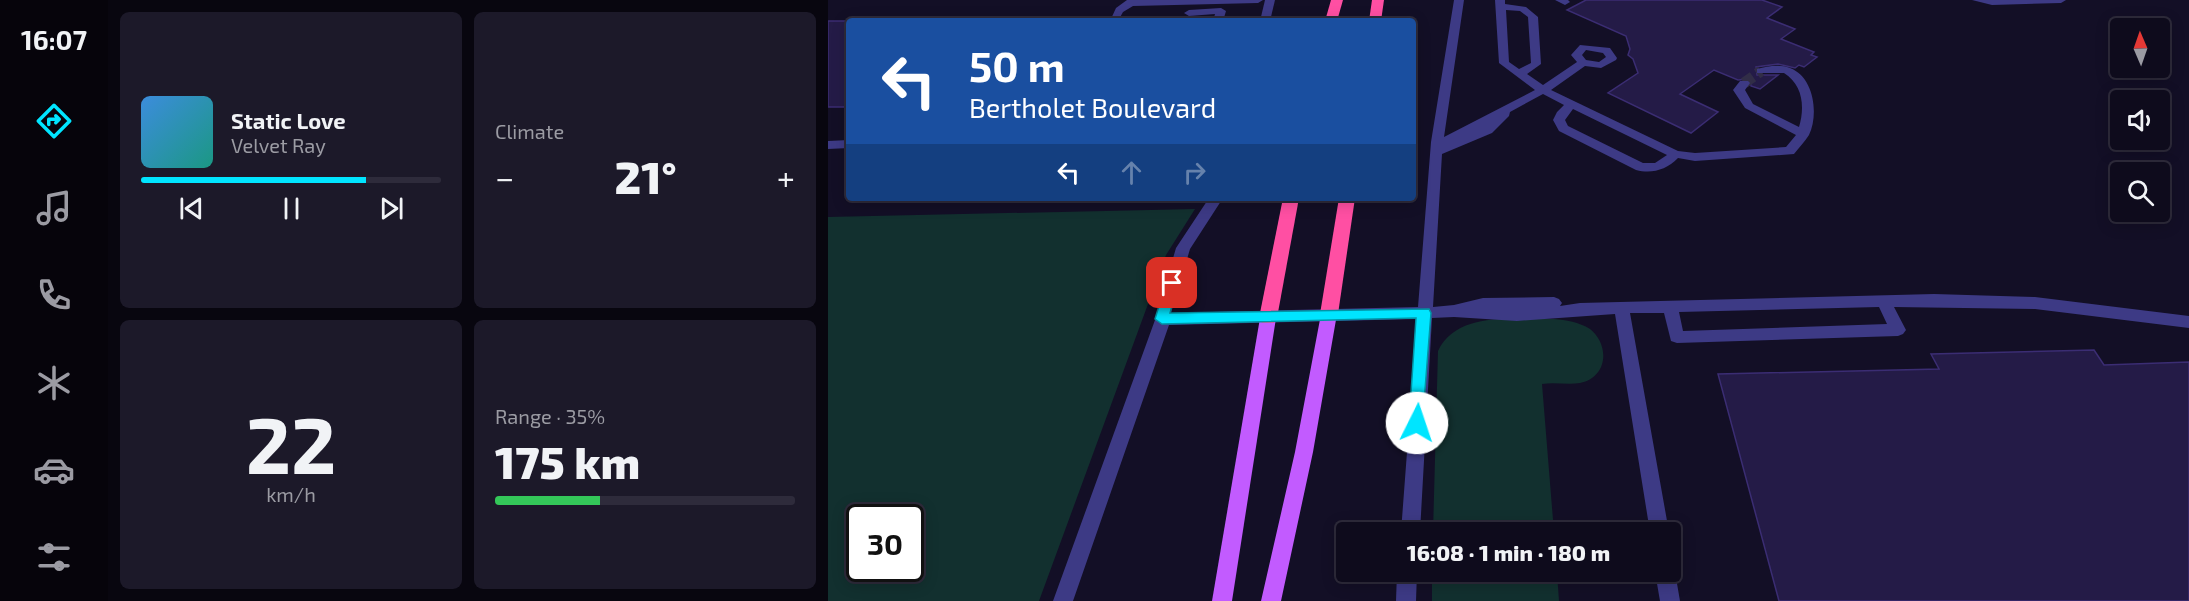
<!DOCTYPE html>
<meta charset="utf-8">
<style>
:root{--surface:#0e0b1c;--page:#1c1929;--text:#f1f3f6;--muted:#9b9ba3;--line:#2e2b3b;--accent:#00e5ff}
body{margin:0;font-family:"Exo 2",sans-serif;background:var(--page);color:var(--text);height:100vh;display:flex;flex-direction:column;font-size:22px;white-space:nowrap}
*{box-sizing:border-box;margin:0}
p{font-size:20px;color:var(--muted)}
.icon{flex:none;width:33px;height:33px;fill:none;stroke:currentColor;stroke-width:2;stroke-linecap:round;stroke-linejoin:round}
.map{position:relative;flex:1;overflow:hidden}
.sheet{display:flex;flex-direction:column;gap:12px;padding:12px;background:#08060f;width:720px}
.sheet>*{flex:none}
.top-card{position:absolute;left:18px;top:18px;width:570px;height:183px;border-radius:6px;box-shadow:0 3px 15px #0003,0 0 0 2px var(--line);background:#1a4fa0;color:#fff;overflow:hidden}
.needle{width:39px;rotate:358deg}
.fabs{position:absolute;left:1282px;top:18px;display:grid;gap:12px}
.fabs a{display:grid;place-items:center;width:60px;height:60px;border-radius:6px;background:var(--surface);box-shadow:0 3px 15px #0003,0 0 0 2px var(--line);font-size:30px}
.speed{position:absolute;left:18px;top:504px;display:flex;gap:12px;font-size:30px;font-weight:700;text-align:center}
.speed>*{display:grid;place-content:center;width:78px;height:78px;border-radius:50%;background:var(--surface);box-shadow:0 3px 15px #0003,0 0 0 2px var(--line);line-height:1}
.speed .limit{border:3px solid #111;border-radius:9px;background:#fff;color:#111}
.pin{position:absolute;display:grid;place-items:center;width:51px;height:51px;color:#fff;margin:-26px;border-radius:12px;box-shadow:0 3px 9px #0006}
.me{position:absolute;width:66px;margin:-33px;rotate:4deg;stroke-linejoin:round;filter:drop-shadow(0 0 4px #0008)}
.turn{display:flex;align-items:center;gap:21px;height:126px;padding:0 24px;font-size:27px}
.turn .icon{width:78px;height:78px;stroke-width:2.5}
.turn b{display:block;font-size:42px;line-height:51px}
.lanes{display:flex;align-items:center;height:57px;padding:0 24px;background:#0003;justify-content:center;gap:30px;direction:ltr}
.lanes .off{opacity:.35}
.big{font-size:45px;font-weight:800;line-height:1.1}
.sheet .tile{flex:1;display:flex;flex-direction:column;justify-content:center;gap:9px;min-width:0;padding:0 21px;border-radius:9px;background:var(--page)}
.sheet .dial{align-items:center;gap:0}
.dial b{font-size:78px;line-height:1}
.song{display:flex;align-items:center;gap:18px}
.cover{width:72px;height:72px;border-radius:9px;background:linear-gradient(135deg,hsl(210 70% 55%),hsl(170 70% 35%))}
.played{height:6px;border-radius:3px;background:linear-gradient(90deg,var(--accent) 75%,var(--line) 75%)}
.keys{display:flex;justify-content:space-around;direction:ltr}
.heat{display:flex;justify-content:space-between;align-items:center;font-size:33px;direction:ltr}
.charge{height:9px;border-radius:4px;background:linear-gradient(90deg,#34c759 35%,var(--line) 0)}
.sheet .tiles{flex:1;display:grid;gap:12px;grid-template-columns:repeat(2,1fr)}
.trip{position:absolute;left:508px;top:522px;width:345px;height:60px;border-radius:6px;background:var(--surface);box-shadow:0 3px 15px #0003,0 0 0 2px var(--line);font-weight:800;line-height:60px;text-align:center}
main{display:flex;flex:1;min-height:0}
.tab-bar{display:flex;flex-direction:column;width:108px;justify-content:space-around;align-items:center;background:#06040b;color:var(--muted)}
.tab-bar .icon{width:42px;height:42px}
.tab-bar .current{color:var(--accent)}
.tab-bar b{font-size:27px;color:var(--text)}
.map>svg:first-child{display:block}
</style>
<main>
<nav class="tab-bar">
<b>16:07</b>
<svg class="icon current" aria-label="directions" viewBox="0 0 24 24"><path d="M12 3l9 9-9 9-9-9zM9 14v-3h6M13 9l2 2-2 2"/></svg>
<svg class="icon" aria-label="music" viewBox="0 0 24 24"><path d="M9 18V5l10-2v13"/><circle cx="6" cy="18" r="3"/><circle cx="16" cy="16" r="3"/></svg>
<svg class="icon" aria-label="phone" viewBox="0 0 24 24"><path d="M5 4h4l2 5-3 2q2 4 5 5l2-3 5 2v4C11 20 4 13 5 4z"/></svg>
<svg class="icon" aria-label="climate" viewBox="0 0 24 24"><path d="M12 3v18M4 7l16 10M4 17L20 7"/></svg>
<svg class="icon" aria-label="car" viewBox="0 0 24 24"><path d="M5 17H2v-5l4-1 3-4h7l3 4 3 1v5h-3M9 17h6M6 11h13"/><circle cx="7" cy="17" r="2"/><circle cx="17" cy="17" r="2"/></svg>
<svg class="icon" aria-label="filters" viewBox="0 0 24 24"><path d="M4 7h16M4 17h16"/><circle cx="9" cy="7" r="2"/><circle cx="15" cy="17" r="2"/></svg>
</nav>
<section class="sheet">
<div class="tiles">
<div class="tile">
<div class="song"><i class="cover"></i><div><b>Static Love</b><p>Velvet Ray</p></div></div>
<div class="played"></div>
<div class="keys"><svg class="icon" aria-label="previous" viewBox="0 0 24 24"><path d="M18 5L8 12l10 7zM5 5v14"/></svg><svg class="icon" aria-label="pause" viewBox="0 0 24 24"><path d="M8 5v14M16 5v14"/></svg><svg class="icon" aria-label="next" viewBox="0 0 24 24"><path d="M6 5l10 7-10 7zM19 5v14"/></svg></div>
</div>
<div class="tile"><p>Climate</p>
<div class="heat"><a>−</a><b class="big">21°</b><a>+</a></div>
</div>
<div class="tile dial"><b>22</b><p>km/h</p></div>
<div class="tile"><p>Range · 35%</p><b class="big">175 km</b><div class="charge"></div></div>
</div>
</section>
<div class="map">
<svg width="1361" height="601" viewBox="0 0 1361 601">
<rect width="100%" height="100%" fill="#130f26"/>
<g fill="#12302f" fill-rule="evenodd">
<path d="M367 209 338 255 211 601H0V217ZM32 518H82V568H32Z"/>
<path d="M726 319C738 320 751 322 762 329 782 345 780 377 752 383 740 385 726 382 714 384L726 532H605L610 351C630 310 688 320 726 319Z"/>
<path d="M604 572H729L731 601H604Z"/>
</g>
<g fill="#241b47" stroke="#3b2d73" stroke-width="1.5">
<path d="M758 0H934L954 7 939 18 967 29 953 39 986 52 983 55 989 57 976 67 971 65 967 68 950 64 928 67 929 75H950L932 89 923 86 922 79 910 80 886 70 852 94 890 112 863 133 780 93 810 73 805 59 800 55 802 49 798 36 739 10Z"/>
<rect x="0" y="21" width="21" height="86"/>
<path d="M1266 350 1276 365 1361 362V601H951L890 374 1111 369 1103 354Z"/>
</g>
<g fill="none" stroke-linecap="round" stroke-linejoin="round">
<path stroke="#312d47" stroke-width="11" stroke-dasharray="11 5" stroke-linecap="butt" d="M916 83 933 71"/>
<g fill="#3d3a85" fill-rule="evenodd">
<path d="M299 0H435L430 3 305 6 295 12 290 21H282L288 8Z"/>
<path d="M437 0H447L442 21H432Z"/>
<path d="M626 0H636L616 137 707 90 671 63 667 0H677V4L698 7 710 17 713 64 699 74 715 85 749 62 743 55 752 45 782 48 789 58 788 60 773 68 757 66 723 90 850 151 867 153 958 147 968 135 917 108 905 90 912 81H920L922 83 917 90 925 104 971 127C977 107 975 85 956 73H929V69C940 66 951 64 962 68 986 77 991 114 981 135 977 141 971 148 966 154L867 161 850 158C838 170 824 174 808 170L731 131 725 120 729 112 736 105 715 94 682 112 681 116 664 133 614 154 605 307 626 305 655 298 726 297 731 299 734 303 732 306 752 303 1106 294 1207 297 1361 316V328L1207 309 1066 307 1078 330 1075 334 1070 336 849 343 843 341 836 313H802L841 532H822L787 314 689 321 626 317 604 318 592 532H573L589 319 341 325 245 601H225L327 320 348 248 381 198H395L362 249 343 313 590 307 603 142ZM678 10 692 11 700 17 703 63 691 69 681 62ZM758 50 775 53 778 57 771 62 758 60 754 55ZM745 109 839 155 827 163H815L740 126 737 120ZM1051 307 1059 324 855 331 851 312Z"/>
<path d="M727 0H740L742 2 737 5Z"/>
<path d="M1144 0H1238L1233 3 1164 5Z"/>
<path d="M393 8 398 11 395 21H385L387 14 361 16 356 13 361 10Z"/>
<path d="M21 140V148L0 149V141Z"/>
<path d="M843 565 847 572 852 601H832L827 572H843Z"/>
<path d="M569 572H589L588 601H568Z"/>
</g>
<g fill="#c25bff" fill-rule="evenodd">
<path d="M501 308 506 310 509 314 485 452 453 601H433L467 452 493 314 496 310Z"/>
<path d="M440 312 445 314 448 318 404 601H384L432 318 435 314Z"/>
</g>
<g fill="#ff4fa3" fill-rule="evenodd">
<path d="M503 0H515L509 21H497Z"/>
<path d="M544 0H556L553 21H541Z"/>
<path d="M455 198H471L449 318 446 323H434L431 318Z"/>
<path d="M511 198H527L510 314 507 319H495L492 314Z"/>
</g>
</g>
<path fill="#00e5ff" stroke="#0095a6" stroke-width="1.5" d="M344 278 351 283 342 313 601 309 603 313 594 428H583L581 423 588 318 334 324 327 319 338 283Z"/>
</svg>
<div class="fabs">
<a><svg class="needle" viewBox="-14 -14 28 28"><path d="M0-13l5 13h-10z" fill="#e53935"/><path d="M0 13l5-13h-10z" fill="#9b9ba3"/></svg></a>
<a><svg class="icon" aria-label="sound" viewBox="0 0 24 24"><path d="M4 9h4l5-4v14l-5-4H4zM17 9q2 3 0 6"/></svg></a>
<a><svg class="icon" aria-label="search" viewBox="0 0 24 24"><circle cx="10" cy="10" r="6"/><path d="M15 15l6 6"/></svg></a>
</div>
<div class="speed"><div class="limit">30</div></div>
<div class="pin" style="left:344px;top:283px;background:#d93025"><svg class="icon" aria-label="arrive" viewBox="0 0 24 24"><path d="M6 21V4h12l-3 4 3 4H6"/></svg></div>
<svg class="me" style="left:589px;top:423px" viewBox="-20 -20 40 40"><circle r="19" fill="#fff"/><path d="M0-13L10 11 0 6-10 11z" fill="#00e5ff"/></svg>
<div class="trip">16:08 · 1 min · 180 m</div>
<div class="top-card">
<div class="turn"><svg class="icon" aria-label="left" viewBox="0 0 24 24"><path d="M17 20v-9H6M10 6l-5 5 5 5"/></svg><div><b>50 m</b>Bertholet Boulevard</div></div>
<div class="lanes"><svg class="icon" aria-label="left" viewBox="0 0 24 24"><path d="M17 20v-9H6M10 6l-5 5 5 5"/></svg><svg class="icon off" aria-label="ahead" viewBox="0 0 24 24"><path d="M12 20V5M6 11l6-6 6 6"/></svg><svg class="icon off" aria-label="right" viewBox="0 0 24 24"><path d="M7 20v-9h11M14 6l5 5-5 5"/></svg></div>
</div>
</div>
</main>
